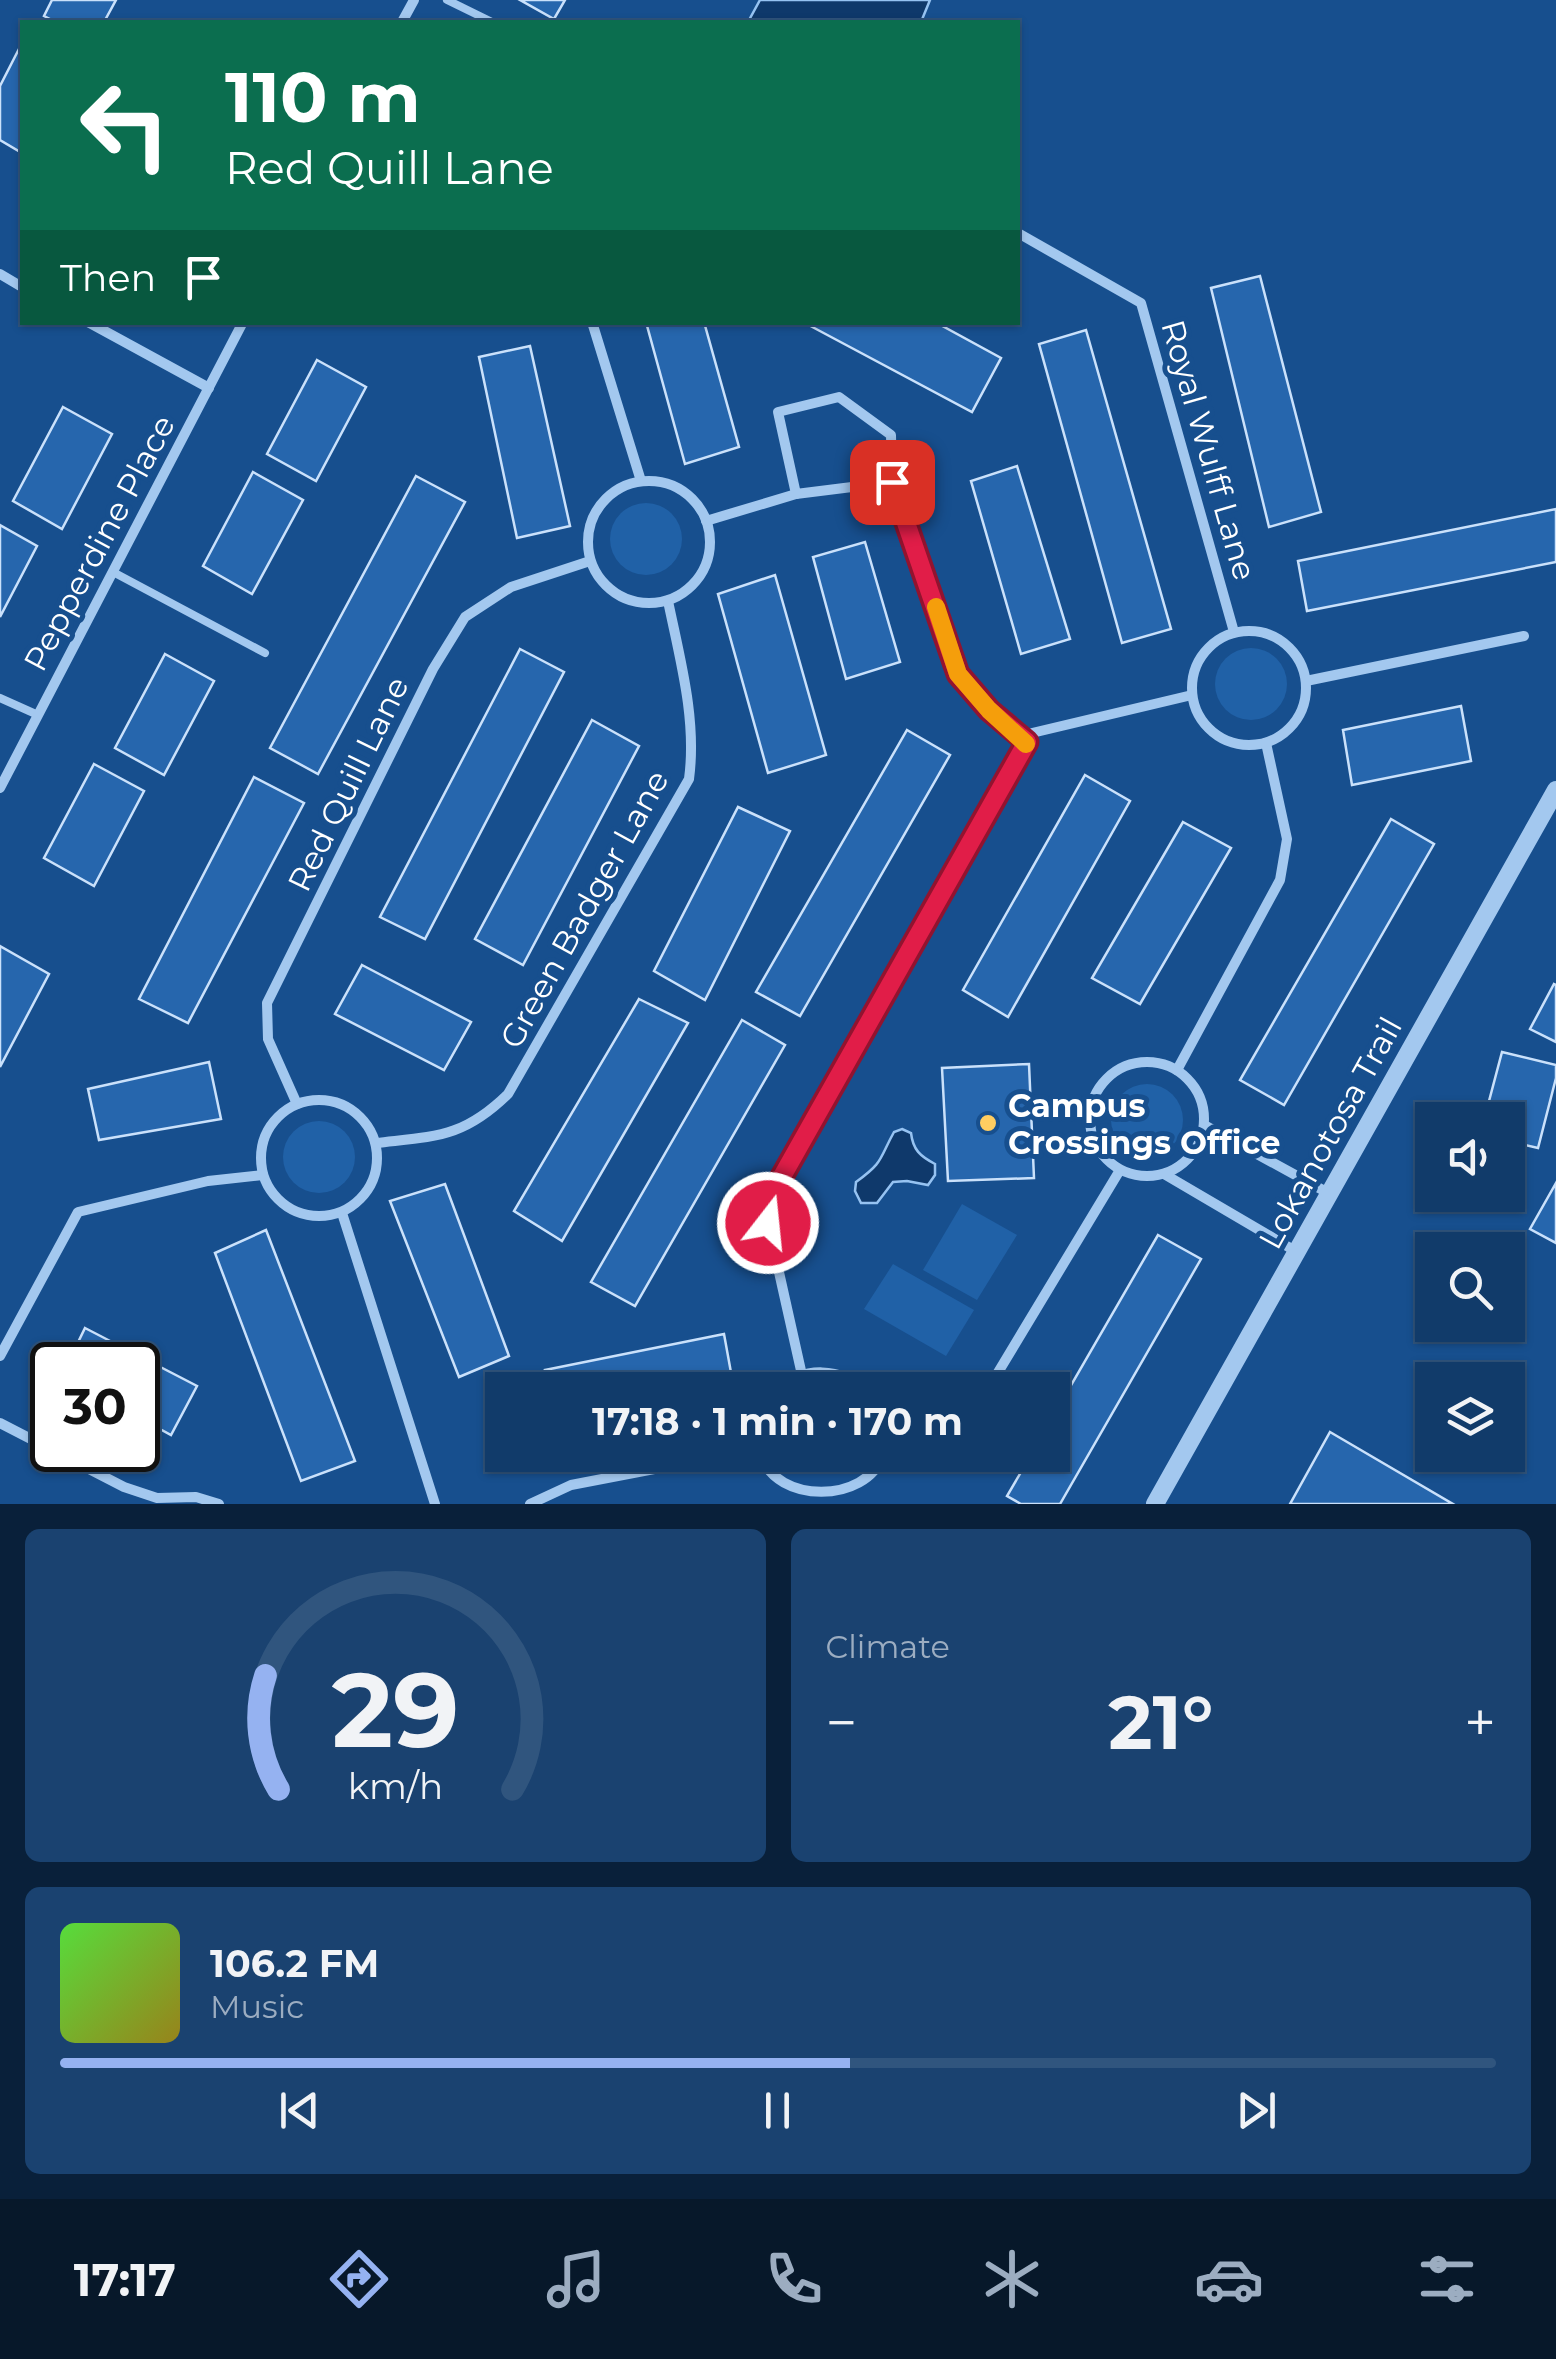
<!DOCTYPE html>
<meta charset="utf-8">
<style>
:root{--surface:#113b6a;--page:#1a4270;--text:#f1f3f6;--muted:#9cadc1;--line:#30557e;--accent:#95b2f1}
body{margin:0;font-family:Montserrat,sans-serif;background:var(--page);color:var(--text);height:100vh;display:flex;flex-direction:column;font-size:38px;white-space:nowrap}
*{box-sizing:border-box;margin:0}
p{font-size:32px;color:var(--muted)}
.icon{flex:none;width:55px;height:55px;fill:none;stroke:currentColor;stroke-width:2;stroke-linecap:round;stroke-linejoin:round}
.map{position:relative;height:1504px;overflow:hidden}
.details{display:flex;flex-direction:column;gap:25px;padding:25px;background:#09203a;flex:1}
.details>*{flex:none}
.banner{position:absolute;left:20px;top:20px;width:1000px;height:305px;border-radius:0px;box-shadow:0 2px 8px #0004,0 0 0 2px var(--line);background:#0b6e4f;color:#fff;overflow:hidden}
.fabs{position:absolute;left:1415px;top:1102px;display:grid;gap:20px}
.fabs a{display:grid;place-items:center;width:110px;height:110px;border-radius:0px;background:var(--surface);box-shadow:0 2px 8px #0004,0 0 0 2px var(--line);font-size:50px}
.speed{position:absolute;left:30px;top:1342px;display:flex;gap:20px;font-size:50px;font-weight:700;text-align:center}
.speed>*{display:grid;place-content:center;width:130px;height:130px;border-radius:50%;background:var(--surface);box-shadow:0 2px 8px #0004,0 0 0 2px var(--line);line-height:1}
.speed .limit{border:5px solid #111;border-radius:15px;background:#fff;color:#111}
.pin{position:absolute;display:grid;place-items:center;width:85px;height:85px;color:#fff;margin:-42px;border-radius:20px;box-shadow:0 5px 15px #0006}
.me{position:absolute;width:110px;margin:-55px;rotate:16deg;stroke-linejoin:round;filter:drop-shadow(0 0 8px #0008)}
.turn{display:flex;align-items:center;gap:35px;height:210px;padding:0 40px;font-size:45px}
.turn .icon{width:130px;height:130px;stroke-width:2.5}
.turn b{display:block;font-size:70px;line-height:85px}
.then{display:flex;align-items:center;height:95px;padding:0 40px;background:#0003;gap:20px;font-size:38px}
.big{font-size:75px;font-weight:700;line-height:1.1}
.details .tile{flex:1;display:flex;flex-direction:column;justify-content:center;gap:15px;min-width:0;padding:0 35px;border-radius:15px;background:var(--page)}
.details .dial{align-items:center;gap:0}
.dial svg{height:260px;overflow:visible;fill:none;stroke:var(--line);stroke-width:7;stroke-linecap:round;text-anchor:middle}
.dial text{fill:var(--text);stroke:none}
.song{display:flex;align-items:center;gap:30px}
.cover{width:120px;height:120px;border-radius:15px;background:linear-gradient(135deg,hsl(110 70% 55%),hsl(50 70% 35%))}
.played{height:10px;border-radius:5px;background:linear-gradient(90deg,var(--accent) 55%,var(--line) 55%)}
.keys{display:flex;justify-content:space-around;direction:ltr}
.heat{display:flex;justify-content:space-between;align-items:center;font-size:55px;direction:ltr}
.details .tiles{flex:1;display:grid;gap:25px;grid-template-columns:1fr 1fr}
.tile:last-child{grid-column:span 2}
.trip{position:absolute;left:485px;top:1372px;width:585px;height:100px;border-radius:0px;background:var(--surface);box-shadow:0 2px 8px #0004,0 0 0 2px var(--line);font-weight:700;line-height:100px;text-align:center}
.dock{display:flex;height:160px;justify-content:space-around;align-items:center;background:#07182a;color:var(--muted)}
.dock .icon{width:70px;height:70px}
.dock .current{color:var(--accent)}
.dock b{font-size:45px;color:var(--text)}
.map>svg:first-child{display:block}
</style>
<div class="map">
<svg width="1556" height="1504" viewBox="0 0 1556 1504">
<rect width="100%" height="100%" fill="#174f8e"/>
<g fill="#2061a7">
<circle cx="646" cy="539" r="36"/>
<circle cx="1251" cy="684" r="36"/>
<circle cx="1147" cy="1120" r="36"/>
<circle cx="319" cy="1157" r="36"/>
<path d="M962 1204 1017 1235 977 1300 923 1270Z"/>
<path d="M893 1264 974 1310 946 1356 864 1309Z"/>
</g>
<g fill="#0f396b" stroke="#96c3f2" stroke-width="2.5">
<path d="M760 0H930L921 22H748Z"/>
<path d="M902 1129 911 1133C913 1150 920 1156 935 1164V1175L928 1185 907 1181 893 1182 877 1203H861L855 1191 856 1182C884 1162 879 1159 894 1132Z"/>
</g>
<g fill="#2666ad" stroke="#cae1fb" stroke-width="2.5">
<path d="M52 0H116L104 22H56L44 16Z"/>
<path d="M520 0H565L554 19Z"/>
<path d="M22 43V153L0 140V86Z"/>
<path d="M1260 276 1321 512 1269 527 1211 288Z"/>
<path d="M646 322H704L739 447 685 464Z"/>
<path d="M803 322H935L1001 358 972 412Z"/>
<path d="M1086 330 1171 629 1122 643 1039 344Z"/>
<path d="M530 346 570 526 517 538 479 357Z"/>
<path d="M317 360 366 387 316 481 267 454Z"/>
<path d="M63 407 112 434 62 529 13 501Z"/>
<path d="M1017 466 1070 639 1021 654 971 481Z"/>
<path d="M253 472 303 500 252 594 203 566Z"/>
<path d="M416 476 465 502 318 774 270 748Z"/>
<path d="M1556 509V562L1307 611 1298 561Z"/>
<path d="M0 525 37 546 0 617Z"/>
<path d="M865 542 900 662 846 679 813 557Z"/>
<path d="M775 575 826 755 768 773 718 594Z"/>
<path d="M520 649 564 672 425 939 380 917Z"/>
<path d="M165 654 214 681 164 775 115 748Z"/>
<path d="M1461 706 1471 761 1352 785 1343 730Z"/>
<path d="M592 720 639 746 523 965 475 939Z"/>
<path d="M907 730 950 755 800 1016 756 992Z"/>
<path d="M94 764 144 791 94 886 44 858Z"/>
<path d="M1085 775 1130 801 1008 1017 963 990Z"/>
<path d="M254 777 304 803 188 1023 139 999Z"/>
<path d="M738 807 790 831 705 1000 654 971Z"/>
<path d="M1391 819 1434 844 1284 1105 1240 1080Z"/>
<path d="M1183 822 1231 848 1140 1004 1092 978Z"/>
<path d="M0 946 49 974 0 1067Z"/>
<path d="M362 965 471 1022 444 1070 335 1014Z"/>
<path d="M1554 984 1556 985V1042L1530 1029Z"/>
<path d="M639 999 688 1023 562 1241 514 1211Z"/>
<path d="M742 1020 785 1045 635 1306 591 1282Z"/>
<path d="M1502 1052 1556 1065V1078L1538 1148 1508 1141V1120H1484Z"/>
<path d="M209 1062 221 1119 99 1140 88 1089Z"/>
<path d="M1029 1064 1034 1178 948 1181 942 1068Z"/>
<path d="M1556 1183V1243L1530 1229Z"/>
<path d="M445 1184 509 1356 459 1377 390 1201Z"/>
<path d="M266 1230 355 1461 301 1481 215 1253Z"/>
<path d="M1158 1235 1201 1259 1060 1504H1021L1007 1496 1031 1455H1052V1418Z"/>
<path d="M85 1328 197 1386 171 1435 138 1417V1365H67Z"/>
<path d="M724 1334 734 1389 550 1390 545 1370Z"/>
<path d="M1330 1432 1453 1504H1290Z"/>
</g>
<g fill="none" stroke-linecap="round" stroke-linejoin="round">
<g stroke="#a3c8ef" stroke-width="8">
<path d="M447 0 492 22"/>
<path d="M113 572 265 653"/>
<path d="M0 698 38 715"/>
</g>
<g stroke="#a3c8ef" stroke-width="10">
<path d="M402 22 414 0"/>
<path d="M1018 233 1141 303 1234 632"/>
<path d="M0 274 22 287"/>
<path d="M88 322 209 388"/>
<path d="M592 322 641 481"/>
<circle cx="649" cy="542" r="61"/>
<path d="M796 494 778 412 839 397 891 435 892 482"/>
<path d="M706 521 796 494 892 482 958 674 989 710 1027 742"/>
<circle cx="1249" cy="688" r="57"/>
<path d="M1306 681 1524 636"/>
<path d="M0 788 243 322"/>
<circle cx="1147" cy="1119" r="57"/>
<path d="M1177 1070 1280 880 1287 839 1266 743"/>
<circle cx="319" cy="1158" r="58"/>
<path d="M297 1104 268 1039 267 1003 433 669 465 617 511 587 590 561"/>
<path d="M1204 1125 1330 1194"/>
<path d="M376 1143C436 1136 463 1138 508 1094L689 779C697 720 680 659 668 601"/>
<path d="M1164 1174 1297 1252"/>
<path d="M342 1213 435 1504"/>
<path d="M0 1356 78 1212 208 1181 263 1175"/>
<path d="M802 1375 768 1223 771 1195 1032 733 1192 695"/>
<path d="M778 1390C803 1365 841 1368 867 1390"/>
<path d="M982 1390 991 1384 1120 1170"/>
<path d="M0 1423 124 1487 157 1498 196 1497 219 1504"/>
<path d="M761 1455C776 1504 866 1504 883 1455"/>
<path d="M530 1504 571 1485 727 1455"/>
</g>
<path stroke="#a3c8ef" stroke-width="18" d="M1155 1504 1556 790"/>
</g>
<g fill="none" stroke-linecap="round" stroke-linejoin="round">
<g stroke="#92132f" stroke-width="25">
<path id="route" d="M768 1223 771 1196 1027 742 989 710 958 674 892 482"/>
</g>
<use href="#route" stroke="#e11d48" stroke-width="18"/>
<path stroke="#f59e0b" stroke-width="18" d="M936 607 958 674 989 710 1026 744"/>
</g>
<circle fill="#ffcd61" stroke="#174f8e" stroke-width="4" cx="988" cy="1123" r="10"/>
<g text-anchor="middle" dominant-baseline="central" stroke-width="10" stroke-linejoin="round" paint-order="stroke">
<g font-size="32" fill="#fff" stroke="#174f8e">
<text transform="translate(1209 450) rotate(74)">Royal Wulff Lane</text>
<text transform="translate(99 543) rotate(-62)">Pepperdine Place</text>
<text transform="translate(348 784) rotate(-64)">Red Quill Lane</text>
<text transform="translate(584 909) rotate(-61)">Green Badger Lane</text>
<text transform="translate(1330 1133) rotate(-61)">Lokanotosa Trail</text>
</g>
<g font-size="32" font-weight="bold" fill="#fff" stroke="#174f8e" text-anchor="start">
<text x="1008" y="1105">Campus<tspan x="1008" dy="37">Crossings Office</tspan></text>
</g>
</g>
</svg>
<div class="fabs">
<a><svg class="icon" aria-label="sound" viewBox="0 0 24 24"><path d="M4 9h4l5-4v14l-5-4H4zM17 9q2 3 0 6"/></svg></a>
<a><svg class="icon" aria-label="search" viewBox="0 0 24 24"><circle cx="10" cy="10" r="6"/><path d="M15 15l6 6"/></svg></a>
<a><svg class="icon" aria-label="layers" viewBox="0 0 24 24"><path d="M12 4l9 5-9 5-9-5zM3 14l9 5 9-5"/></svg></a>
</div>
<div class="speed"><div class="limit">30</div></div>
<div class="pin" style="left:892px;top:482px;background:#d93025"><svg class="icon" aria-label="arrive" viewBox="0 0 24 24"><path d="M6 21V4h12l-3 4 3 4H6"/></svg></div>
<svg class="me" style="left:768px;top:1223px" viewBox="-20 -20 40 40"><circle r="17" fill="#e11d48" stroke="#fff" stroke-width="3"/><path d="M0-11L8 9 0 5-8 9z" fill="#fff"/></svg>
<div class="trip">17:18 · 1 min · 170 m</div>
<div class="banner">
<div class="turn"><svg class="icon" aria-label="left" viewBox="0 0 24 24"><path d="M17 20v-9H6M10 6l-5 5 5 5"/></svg><div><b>110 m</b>Red Quill Lane</div></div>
<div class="then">Then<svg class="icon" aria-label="arrive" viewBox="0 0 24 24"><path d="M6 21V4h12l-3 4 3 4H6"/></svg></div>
</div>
</div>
<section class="details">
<div class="tiles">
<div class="tile dial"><svg viewBox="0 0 100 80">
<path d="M14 69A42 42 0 1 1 86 69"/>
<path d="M14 69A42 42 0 0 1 10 34" stroke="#95b2f1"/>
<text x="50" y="56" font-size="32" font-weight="700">29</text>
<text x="50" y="72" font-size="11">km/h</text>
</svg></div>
<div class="tile"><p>Climate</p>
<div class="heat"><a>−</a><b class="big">21°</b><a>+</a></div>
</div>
<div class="tile">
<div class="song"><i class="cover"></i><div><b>106.2 FM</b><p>Music</p></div></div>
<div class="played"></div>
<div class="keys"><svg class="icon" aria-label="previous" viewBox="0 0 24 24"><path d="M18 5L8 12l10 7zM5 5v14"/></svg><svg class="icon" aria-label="pause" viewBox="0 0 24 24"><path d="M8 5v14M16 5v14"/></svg><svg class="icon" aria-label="next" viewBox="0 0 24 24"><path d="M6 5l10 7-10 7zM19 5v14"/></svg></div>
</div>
</div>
</section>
<nav class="dock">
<b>17:17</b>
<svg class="icon current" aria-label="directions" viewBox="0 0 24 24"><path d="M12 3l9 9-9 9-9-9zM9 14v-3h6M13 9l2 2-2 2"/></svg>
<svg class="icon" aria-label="music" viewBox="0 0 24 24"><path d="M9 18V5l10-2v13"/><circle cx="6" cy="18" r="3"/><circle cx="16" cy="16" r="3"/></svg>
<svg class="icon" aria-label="phone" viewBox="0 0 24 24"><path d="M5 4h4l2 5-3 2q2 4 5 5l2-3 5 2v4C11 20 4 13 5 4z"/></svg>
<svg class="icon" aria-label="climate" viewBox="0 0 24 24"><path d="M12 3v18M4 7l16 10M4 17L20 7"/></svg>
<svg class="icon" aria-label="car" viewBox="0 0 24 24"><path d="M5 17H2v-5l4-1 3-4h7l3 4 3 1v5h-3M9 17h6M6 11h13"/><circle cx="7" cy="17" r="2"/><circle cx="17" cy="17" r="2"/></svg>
<svg class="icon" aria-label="filters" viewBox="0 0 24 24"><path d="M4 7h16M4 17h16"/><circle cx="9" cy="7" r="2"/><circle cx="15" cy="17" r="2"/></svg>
</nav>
